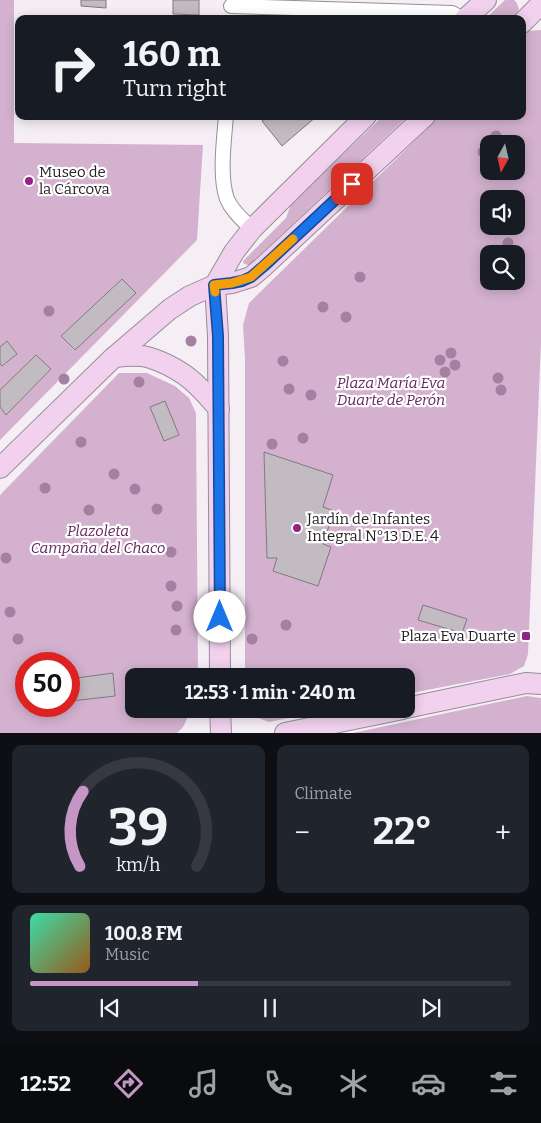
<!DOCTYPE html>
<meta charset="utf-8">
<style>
:root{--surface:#171b24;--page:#20242c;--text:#f1f3f6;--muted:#9ea1a6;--line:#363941;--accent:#c596c5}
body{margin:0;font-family:Bitter,serif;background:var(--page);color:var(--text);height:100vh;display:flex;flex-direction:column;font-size:19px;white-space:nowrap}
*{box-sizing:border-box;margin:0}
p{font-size:16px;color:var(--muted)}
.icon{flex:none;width:28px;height:28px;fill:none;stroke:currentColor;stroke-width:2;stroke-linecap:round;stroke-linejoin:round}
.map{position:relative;height:733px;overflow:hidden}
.details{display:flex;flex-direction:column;gap:12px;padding:12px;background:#0d0f14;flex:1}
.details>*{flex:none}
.banner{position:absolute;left:15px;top:15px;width:511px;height:105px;border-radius:10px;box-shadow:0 2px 12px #0003;background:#171b24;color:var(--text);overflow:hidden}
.needle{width:32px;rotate:188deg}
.tools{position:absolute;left:480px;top:135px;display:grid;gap:10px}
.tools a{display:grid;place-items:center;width:45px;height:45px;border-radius:10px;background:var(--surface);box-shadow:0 2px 12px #0003;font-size:25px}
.speed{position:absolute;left:15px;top:652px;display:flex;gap:10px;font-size:25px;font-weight:700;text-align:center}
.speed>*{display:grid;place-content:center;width:65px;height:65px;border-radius:50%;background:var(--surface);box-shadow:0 2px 12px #0003;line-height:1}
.speed .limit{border:8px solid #d22;background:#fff;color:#111}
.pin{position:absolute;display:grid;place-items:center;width:42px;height:42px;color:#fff;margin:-21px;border-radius:10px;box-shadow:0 2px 8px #0006}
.me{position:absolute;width:55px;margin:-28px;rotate:0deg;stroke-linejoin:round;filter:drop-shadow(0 0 4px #0008)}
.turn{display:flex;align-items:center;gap:18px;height:105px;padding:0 25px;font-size:22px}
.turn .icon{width:65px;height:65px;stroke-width:2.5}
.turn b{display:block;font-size:35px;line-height:42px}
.big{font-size:38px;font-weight:700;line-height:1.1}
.details .widget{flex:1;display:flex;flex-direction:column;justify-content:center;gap:8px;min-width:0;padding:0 18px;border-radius:10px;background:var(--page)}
.details .dial{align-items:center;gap:0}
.dial svg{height:130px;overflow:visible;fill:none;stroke:var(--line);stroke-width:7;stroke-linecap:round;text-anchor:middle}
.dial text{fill:var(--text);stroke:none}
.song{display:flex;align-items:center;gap:15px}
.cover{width:60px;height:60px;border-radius:8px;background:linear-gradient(135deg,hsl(160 70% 55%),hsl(30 70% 35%))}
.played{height:5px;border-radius:2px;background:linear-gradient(90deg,var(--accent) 35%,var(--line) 35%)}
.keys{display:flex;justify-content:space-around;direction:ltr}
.heat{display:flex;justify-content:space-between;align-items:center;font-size:28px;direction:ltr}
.details .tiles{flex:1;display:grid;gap:12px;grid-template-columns:1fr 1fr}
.widget:last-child{grid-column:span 2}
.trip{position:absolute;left:125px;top:668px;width:290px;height:50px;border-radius:10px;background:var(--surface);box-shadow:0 2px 12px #0003;font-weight:700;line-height:50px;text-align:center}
.menu{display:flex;height:80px;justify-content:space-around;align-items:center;background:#090b0e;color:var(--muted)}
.menu .icon{width:35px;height:35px}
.menu .on{color:var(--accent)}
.menu b{font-size:22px;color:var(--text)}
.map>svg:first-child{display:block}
</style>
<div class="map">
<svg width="541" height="733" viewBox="0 0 541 733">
<rect width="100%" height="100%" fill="#f6eef5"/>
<g fill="#d3b1cf" fill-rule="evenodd">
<path d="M0 0H14V143L203 145 197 240 0 440V407L6 415 51 369 36 355 0 390V364L2 366 17 354 7 342 0 347ZM122 279 135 293 74 350 61 336Z"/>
<path d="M505 0H514L517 3 519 10 512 19H485Z"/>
<path d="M541 30V343L528 654 524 666 510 674 406 694V676H245V359L243 325 249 303 440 116H522L523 36 528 31ZM489 144H516V171H489ZM489 199H516V226H489ZM489 254H516V281H489Z"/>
<path d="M383 116H408L249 265 244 264 243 261 286 218 291 204Z"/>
<path d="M119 373H147L175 386 189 398 196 413 198 676H134V709H192L183 727 177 733H0V496L1 494ZM26 664H69V706H26Z"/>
<path d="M527 696 541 698V733H353Z"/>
<path d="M248 709H334L269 722 253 716Z"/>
</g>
<g fill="#c3bbc2" stroke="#817a80">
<path d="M81 0H106V8L81 6Z"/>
<path d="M173 0H199V15L173 14Z"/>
<path d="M268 116H317L282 146 262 121Z"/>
<path d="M122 279 136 293 75 350 61 336Z"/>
<path d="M7 341 17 354 2 366 0 364V347Z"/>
<path d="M36 355 51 369 6 415 0 407V390Z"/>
<path d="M165 401 179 435 164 441 150 407Z"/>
<path d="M264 452 333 475 323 507 334 511 323 544 331 547 318 586 273 571 277 558H267Z"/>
<path d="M423 605 467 619 462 633 418 620Z"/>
<path d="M113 673 115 696 71 701 69 679Z"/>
</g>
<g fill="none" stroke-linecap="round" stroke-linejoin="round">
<g stroke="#968e95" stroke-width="16">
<g id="minor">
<path d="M231 6 452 13 463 19"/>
<path d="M226 116C224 140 219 177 227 199 232 211 243 220 252 229"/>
</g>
</g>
<g stroke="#968e95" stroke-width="22">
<g id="secondary">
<path d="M465 19 486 0"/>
<path d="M522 23 541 4"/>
<path d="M215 285 218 336 220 676"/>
<path d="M215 285 234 252 252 229 366 116"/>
<path d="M114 357C123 356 132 355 141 356 147 356 153 359 159 361 188 373 199 386 219 409"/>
<path d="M0 468 114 357 170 309 190 296 215 285 232 283 251 277 264 266 425 116"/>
<path d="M406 708 526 683 541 684"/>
<path d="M220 709 221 733"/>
<path d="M285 733 403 709"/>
</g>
</g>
<use href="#minor" stroke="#fff" stroke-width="14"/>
<use href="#secondary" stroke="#f1d1ee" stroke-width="20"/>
</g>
<g fill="#a680a3">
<circle cx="496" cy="136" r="5.5"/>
<circle cx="483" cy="152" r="5.5"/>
<circle cx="508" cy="243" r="5.5"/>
<circle cx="360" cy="277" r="5.5"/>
<circle cx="323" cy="307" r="5.5"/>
<circle cx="49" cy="311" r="5.5"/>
<circle cx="346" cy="317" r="5.5"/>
<circle cx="191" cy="341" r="5.5"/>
<circle cx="451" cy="353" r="5.5"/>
<circle cx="440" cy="360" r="5.5"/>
<circle cx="283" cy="361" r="5.5"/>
<circle cx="455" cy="365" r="5.5"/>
<circle cx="445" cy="372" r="5.5"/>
<circle cx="498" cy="378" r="5.5"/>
<circle cx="64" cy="379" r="5.5"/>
<circle cx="139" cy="382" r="5.5"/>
<circle cx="289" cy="389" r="5.5"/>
<circle cx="501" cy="390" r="5.5"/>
<circle cx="311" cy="395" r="5.5"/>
<circle cx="303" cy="438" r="5.5"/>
<circle cx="81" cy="442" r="5.5"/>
<circle cx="272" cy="444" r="5.5"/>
<circle cx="114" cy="474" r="5.5"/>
<circle cx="45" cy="488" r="5.5"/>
<circle cx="135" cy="489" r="5.5"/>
<circle cx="157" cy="509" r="5.5"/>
<circle cx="89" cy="510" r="5.5"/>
<circle cx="171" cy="552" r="5.5"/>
<circle cx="6" cy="558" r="5.5"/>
<circle cx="171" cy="586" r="5.5"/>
<circle cx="177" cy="606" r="5.5"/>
<circle cx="10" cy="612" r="5.5"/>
<circle cx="286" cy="625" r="5.5"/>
<circle cx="176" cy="630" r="5.5"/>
<circle cx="18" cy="639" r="5.5"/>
<circle cx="252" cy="639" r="5.5"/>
</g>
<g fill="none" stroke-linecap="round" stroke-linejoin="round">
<g stroke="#114b97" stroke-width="12">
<path id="route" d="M220 617 218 336 214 285 232 283 242 281 251 277 264 266 352 184"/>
</g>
<use href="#route" stroke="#1a73e8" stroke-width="9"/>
<path stroke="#f59e0b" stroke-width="9" d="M215 292 214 285 232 283 251 277 293 239"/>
</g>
<g fill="#8f2589" stroke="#fff" stroke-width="2">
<circle cx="29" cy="181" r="5"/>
<circle cx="297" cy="528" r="5"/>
<rect x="521" y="631" width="10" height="10" rx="2.5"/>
</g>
<g text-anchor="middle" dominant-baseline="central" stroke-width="4.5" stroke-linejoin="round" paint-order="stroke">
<g font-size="15" fill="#221f22" stroke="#fff" text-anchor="start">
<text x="39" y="172">Museo de<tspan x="39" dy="17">la Cárcova</tspan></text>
<text x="307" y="519">Jardín de Infantes<tspan x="307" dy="17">Integral N°13 D.E. 4</tspan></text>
<text x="516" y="636" text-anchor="end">Plaza Eva Duarte</text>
</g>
<g font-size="15" font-style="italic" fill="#642660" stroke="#fff">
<text x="391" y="383">Plaza María Eva<tspan x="391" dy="17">Duarte de Perón</tspan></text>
<text x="98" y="531">Plazoleta<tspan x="98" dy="17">Campaña del Chaco</tspan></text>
</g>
</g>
</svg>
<div class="tools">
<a><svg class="needle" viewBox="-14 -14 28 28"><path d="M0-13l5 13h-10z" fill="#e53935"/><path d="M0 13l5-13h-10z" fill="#9ea1a6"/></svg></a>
<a><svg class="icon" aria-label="sound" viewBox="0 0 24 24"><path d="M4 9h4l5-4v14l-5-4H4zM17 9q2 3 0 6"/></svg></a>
<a><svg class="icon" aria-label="search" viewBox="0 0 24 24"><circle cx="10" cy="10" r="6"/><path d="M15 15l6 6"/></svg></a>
</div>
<div class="speed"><div class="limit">50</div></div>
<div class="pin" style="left:352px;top:184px;background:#d93025"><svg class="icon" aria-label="arrive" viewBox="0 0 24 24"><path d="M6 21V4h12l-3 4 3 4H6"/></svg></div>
<svg class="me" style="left:220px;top:617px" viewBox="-20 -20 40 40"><circle r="19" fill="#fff"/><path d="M0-13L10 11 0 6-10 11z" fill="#1a73e8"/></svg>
<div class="trip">12:53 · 1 min · 240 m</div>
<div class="banner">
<div class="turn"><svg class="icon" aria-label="right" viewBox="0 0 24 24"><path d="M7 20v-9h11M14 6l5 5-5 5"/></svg><div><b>160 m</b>Turn right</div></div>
</div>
</div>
<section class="details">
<div class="tiles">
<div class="widget dial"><svg viewBox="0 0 100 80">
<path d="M14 69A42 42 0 1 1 86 69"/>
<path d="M14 69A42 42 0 0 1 16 23" stroke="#c596c5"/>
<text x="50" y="56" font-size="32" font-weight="700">39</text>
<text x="50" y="72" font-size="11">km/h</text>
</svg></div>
<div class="widget"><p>Climate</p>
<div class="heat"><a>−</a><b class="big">22°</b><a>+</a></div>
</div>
<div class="widget">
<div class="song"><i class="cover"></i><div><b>100.8 FM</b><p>Music</p></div></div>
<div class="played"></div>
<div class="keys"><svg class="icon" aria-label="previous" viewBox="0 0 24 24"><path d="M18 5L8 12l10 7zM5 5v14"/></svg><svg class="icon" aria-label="pause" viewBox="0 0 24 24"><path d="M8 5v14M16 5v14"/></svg><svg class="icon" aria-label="next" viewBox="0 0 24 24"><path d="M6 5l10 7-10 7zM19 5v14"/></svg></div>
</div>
</div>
</section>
<nav class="menu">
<b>12:52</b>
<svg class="icon on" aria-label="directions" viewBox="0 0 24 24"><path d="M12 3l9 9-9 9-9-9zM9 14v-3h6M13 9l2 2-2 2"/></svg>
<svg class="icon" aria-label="music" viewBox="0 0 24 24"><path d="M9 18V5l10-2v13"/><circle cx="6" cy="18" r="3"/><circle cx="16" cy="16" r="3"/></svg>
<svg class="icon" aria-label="phone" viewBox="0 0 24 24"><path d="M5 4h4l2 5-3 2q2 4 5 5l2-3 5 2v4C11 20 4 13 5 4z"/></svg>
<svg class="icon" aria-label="climate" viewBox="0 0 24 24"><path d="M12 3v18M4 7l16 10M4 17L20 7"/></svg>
<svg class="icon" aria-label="car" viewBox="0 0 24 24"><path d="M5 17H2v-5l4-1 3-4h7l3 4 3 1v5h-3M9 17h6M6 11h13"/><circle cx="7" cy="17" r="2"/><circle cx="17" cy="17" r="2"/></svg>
<svg class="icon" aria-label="filters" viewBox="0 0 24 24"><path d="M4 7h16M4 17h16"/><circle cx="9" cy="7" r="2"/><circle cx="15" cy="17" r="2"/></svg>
</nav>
